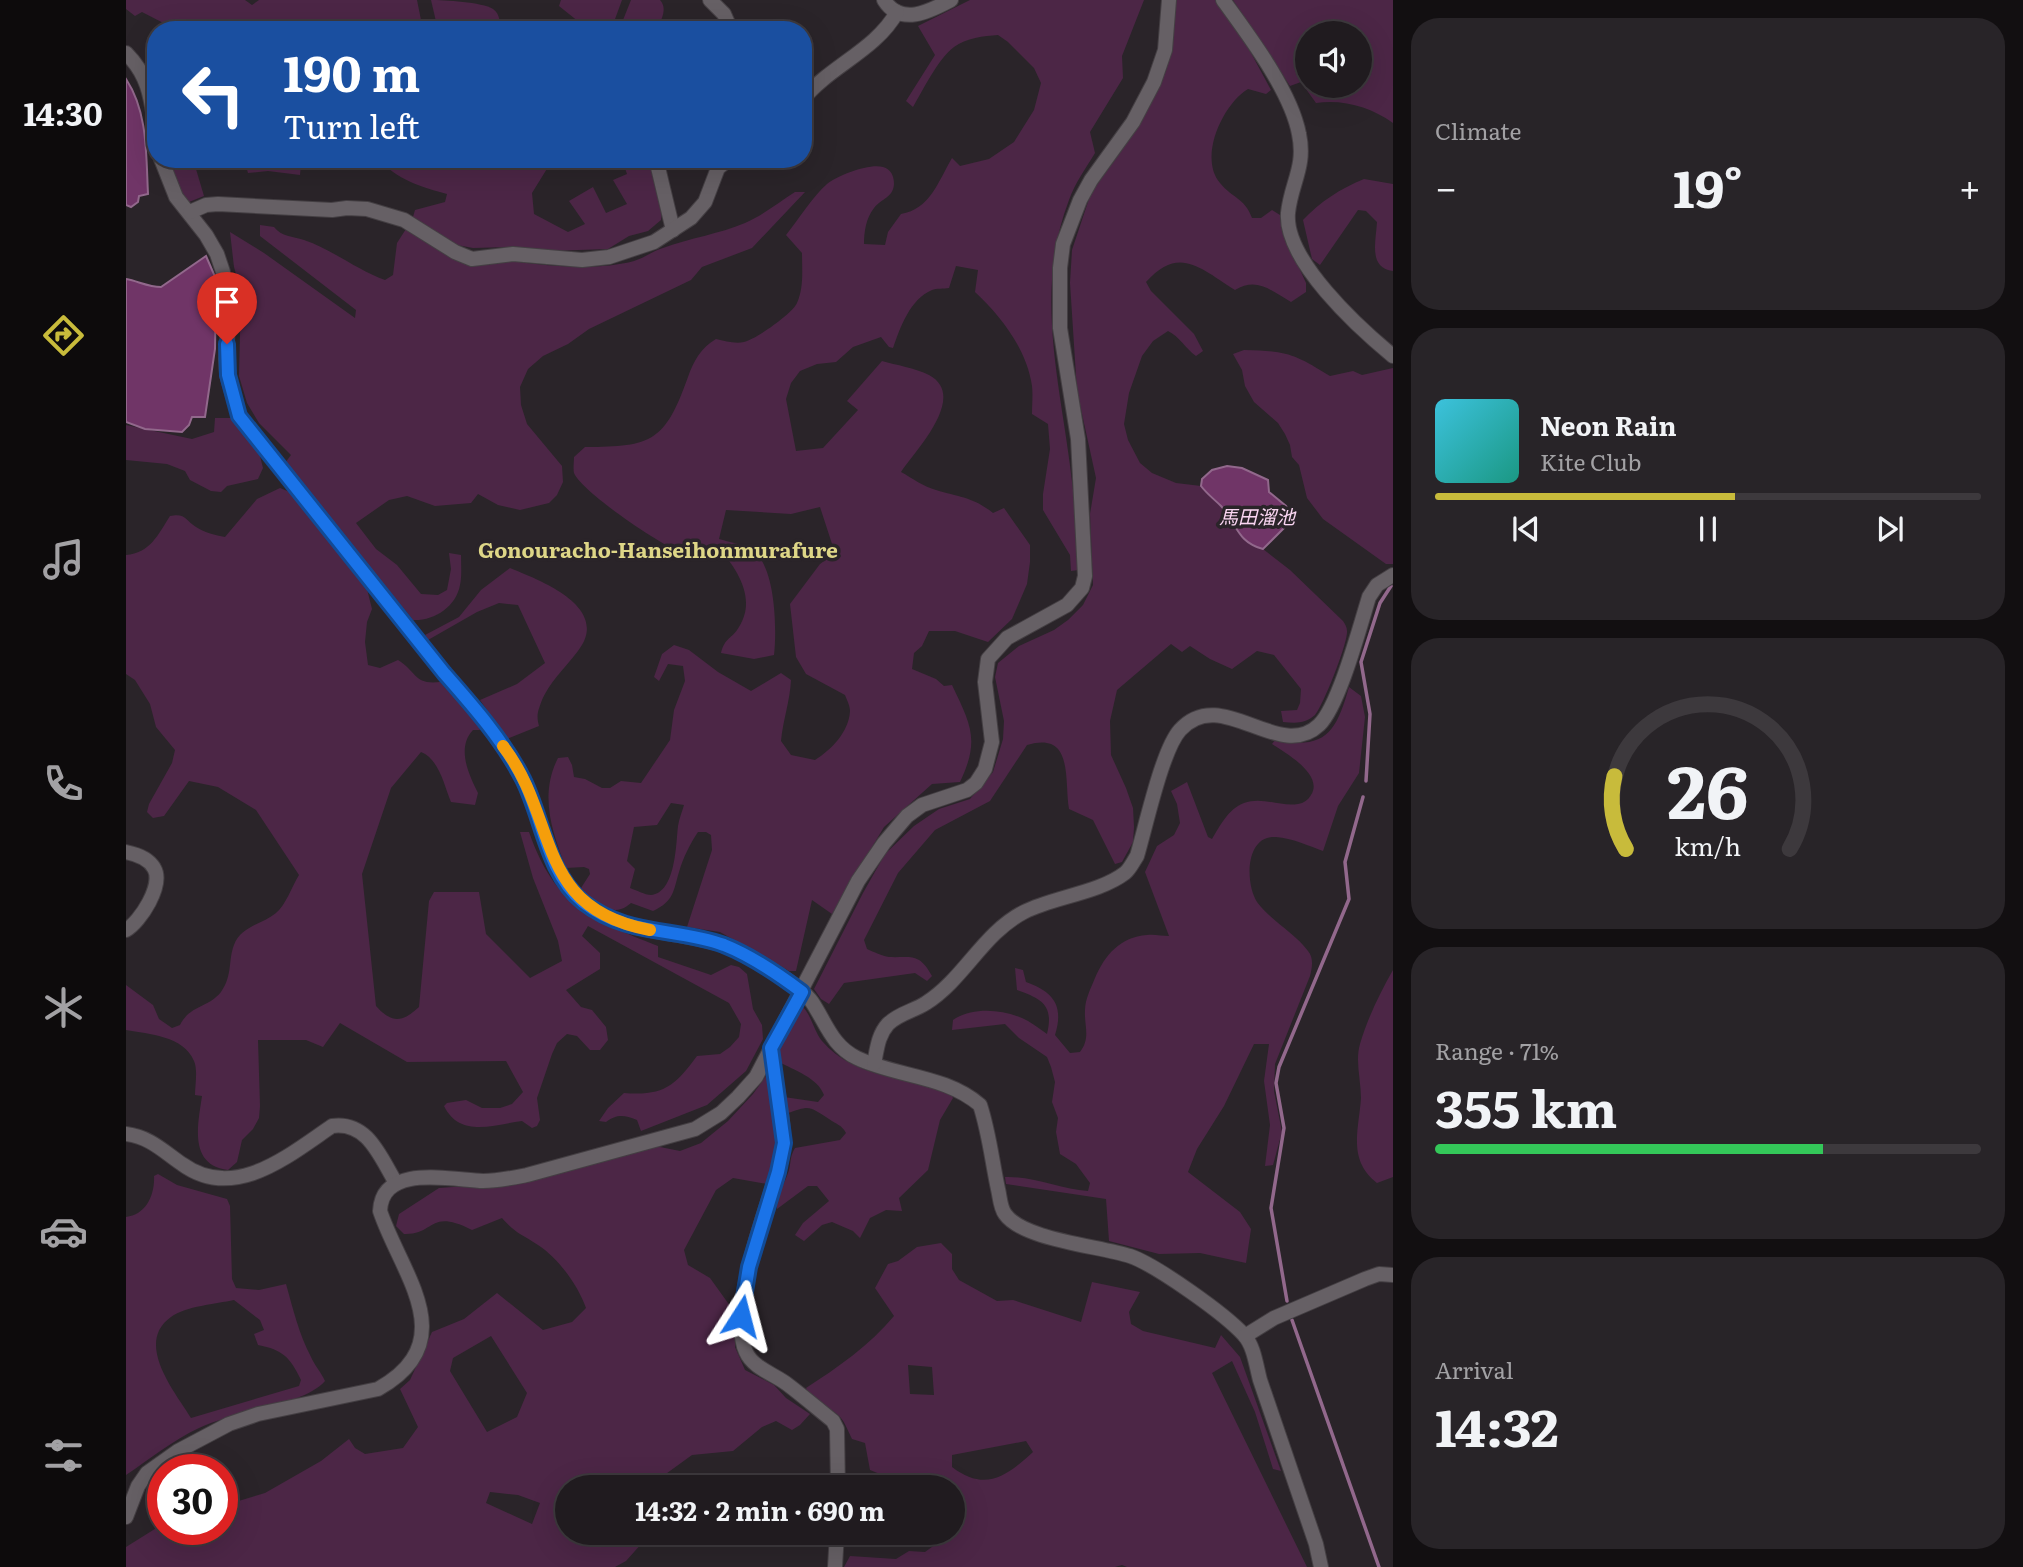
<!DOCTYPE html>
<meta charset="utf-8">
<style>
:root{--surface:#201b1f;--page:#282428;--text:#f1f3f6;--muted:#a2a1a4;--line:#3d393d;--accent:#c8bb3b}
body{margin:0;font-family:Literata,"Noto Sans JP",serif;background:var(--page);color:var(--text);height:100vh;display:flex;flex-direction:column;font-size:26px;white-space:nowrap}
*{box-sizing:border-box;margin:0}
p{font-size:23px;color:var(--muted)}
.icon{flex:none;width:38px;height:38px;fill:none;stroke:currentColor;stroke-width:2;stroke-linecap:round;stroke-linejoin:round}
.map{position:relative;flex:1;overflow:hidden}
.details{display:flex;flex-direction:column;gap:18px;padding:18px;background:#120f11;width:630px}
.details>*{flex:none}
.top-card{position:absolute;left:21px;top:21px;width:665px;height:147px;border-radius:28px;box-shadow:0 7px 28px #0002,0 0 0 2px var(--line);background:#1a4fa0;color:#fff;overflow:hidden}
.buttons{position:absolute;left:1169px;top:21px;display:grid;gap:14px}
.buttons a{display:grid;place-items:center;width:77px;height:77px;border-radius:50%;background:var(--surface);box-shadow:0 7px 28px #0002,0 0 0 2px var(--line);font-size:35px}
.speed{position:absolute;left:21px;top:1454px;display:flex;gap:14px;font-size:35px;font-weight:700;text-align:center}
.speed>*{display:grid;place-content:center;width:91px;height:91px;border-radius:50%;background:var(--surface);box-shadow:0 7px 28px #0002,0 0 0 2px var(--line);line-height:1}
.speed .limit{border:10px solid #d22;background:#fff;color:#111}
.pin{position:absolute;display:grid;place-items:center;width:60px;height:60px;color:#fff;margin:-72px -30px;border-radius:50% 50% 50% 0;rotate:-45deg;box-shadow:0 0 7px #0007}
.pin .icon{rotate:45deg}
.me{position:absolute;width:77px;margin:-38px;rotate:9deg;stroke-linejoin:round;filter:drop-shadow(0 0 5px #0008)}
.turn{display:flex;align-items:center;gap:24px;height:147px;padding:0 21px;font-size:32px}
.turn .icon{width:91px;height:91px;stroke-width:2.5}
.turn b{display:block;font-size:49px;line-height:60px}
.big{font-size:52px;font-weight:700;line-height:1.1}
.details .tile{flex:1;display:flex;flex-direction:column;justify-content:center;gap:10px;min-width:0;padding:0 24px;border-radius:28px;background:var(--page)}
.details .dial{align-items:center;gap:0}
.dial svg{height:182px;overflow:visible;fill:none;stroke:var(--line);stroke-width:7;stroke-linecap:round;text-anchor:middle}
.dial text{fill:var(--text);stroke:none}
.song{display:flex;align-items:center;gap:21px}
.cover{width:84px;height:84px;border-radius:10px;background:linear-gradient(135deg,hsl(190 70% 55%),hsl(170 70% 35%))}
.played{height:7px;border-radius:4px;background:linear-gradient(90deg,var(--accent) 55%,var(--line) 55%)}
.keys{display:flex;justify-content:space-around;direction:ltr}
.heat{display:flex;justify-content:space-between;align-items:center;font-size:38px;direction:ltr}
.charge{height:10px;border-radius:5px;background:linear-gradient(90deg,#34c759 71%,var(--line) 0)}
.trip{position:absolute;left:429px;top:1475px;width:410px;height:70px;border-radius:35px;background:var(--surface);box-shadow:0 7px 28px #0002,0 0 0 2px var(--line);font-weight:700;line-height:70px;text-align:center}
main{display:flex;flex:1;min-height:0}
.tab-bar{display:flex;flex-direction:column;width:126px;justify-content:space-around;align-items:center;background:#0d0b0c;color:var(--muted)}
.tab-bar .icon{width:49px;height:49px}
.tab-bar .on{color:var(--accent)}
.tab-bar b{font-size:32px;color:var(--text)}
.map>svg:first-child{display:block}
</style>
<main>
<nav class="tab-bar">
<b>14:30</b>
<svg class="icon on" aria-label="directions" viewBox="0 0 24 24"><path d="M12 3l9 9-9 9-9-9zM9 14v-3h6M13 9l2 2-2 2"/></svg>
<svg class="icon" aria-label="music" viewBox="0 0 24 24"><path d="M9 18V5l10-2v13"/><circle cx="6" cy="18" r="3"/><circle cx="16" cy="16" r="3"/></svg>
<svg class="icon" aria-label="phone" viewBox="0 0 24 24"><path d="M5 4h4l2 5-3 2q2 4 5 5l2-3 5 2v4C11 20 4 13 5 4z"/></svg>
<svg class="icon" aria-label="climate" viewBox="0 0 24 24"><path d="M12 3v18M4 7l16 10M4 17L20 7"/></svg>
<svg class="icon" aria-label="car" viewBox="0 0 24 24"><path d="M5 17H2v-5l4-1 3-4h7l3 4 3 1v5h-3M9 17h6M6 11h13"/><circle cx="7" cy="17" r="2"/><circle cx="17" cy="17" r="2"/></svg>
<svg class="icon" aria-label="filters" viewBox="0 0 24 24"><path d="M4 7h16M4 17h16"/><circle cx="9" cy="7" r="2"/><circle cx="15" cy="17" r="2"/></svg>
</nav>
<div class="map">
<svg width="1267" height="1567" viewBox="0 0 1267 1567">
<rect width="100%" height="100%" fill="#2a2429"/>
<g fill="#4c2646" fill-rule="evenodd">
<path d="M0 0H119L126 5 133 0H291L297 30H51L16 12 9 16 0 9Z"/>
<path d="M305 0C318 0 356 2 367 9 374 14 374 22 374 30H312Z"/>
<path d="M435 0H496L485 30H463L433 6Z"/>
<path d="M505 0H534C542 9 535 20 531 30H493Z"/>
<path d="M844 0H1018L996 56 997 78 964 132 969 153C960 168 949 183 943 200 906 296 937 392 947 490 950 517 951 544 952 570L945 571 944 555 917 510V494L924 449 922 424 906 414C906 405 907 395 906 386 901 350 875 316 849 292L852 270 830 266 823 288C818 289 810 288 806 290 784 299 774 328 767 348L763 347 755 337 727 347 710 362 691 364 674 371 665 383 660 399 670 451 697 448 732 410 721 401 756 361C770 365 789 368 803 375 842 396 791 449 775 472 786 478 798 487 810 490 833 497 847 497 867 513L878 508 904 545V562L901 584 886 619 862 642 829 631H803L796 646 788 653 786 669 810 679 818 686 826 685C845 725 854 740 834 782L806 784 758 827 706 914 686 900 670 971H663L594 932 561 927 586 850 585 835 580 832H572C564 844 557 858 553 872 547 892 548 901 527 911L505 903C502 905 499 908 495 909 482 914 462 898 455 888L464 874 463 869 458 867 440 868C426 832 413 795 432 758L442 757 446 765 448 777 459 779 476 788H484L495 781 515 783 544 740 548 710 559 681 557 666 542 664 533 681 528 677 536 654 548 645 563 650 592 672 625 691 655 673 665 680C664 701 657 720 655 741L665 755 689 760C705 750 723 732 724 711 724 706 721 700 719 695L680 674 670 657 664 604 694 564 709 553 694 507 665 514 600 510 593 539C603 542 616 544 625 549 650 564 651 630 648 655L628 659 595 653C599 637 606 639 613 627 631 598 611 569 592 547L591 550C577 553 567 555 553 551 534 545 455 491 448 473 447 469 448 461 448 457L459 447C527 447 539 441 562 377 568 360 575 348 590 339 599 341 609 344 618 342 629 340 667 313 671 303 678 287 676 270 676 253L660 235C672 220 687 196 701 184 712 175 744 163 757 167 765 169 768 176 768 184 767 198 756 198 748 208 740 218 738 232 738 244L759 245 762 232 775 214C804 209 812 182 826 158L834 166 863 159 888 142 908 110 915 83 908 68 882 42 872 35C858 36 840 38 828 47 812 59 797 90 787 107L780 101 809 55 792 26ZM545 803 558 805C556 812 553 819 552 826 550 843 550 893 525 895 519 895 510 890 504 888L509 869 501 861 508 827 531 825Z"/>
<path d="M1044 0H1091L1125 53 1145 90 1140 94 1122 89C1097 104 1072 157 1094 183 1107 199 1118 197 1126 218H1135L1146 210 1154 215 1156 230 1180 283V292L1165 302C1144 290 1131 277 1109 290 1074 268 1053 245 1020 282L1025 291 1068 334 1077 351 1070 356C1059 348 1054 337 1042 331L1027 341 1016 356 1003 393 998 424 1002 440 1014 463 1026 473 1050 483 1075 486 1095 507 1112 533 1126 546 1137 549 1164 570 1217 621C1219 624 1221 627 1221 631 1222 643 1197 706 1189 715 1179 724 1170 723 1157 722L1155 711 1171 710 1174 703 1175 689 1148 655 1131 651 1106 669 1084 659 1064 646 1056 652 1045 644 991 690 984 721 985 755 1000 788 1007 808 1008 827 1007 842 996 862 989 864 967 820 943 809C938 779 948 731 901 745L864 801 809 830 772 873 738 940 741 949C748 952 756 956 763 957 785 958 793 952 806 976L801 981 789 973 718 983 703 1004 695 999 688 989 737 893 759 854 788 826 813 809 844 799 867 772 877 739 878 721 869 677 872 663 893 646 928 630 942 620 957 605 967 585 964 514 970 478 951 391 944 283 946 250 965 193 994 153 1022 107 1040 71 1048 37Z"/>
<path d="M1107 0H1267V123C1245 107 1217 99 1190 103L1175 82 1164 86ZM1181 33H1234V86H1181Z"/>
<path d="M42 159H67L78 196 63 202 53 192Z"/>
<path d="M118 159H169L175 164 174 175 142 171 122 173Z"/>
<path d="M254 159H427L406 193 408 214 442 232 459 224 443 201 467 187 480 213 501 204 487 180 501 174 496 159H522L536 212 535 220 522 231 503 236 482 249 423 251 383 247 347 248 331 245 287 217 289 210 319 202 321 194C298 188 268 179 254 159Z"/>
<path d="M1238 179 1267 184V271C1242 268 1250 241 1251 222L1240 211 1232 210 1194 265 1186 259 1177 220C1195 201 1214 189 1238 179Z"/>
<path d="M669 192H679L626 248 576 267 565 280 463 329 442 344 417 356 402 369 394 387 395 405 401 424 436 466 437 482 431 495 423 503 394 510 372 505 352 494 345 503 309 506 281 496 263 500 230 523 250 549 271 565 295 594 312 595 321 590 325 569 323 553 335 555C335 565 336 576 334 585 330 607 308 621 287 620L159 463 165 455 133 423 121 403 113 376 115 292 108 267 104 232 138 253 229 318 230 310 134 236V225L148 227C156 237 166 236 178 240 207 250 231 270 259 280L267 275 271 243 280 229C331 258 451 277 508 261 518 258 527 251 537 248 564 238 593 234 619 223 636 216 653 202 669 192Z"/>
<path d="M1118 350C1162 351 1168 354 1204 376L1227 371 1236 375 1267 368V564H1260L1197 519 1181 498 1173 465 1166 457 1164 445 1159 434 1152 423 1128 402 1119 386 1116 370 1107 354Z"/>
<path d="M89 418H106L134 456 137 468 132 479 101 486 95 492 85 491 64 480 59 471 41 464 0 460V425L66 439 88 432Z"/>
<path d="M154 488 166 493 240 585 246 609 241 622 239 642 242 665 254 668 272 660C291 672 288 685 314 682L350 719 354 730H347C330 748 343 775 352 793L349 805 325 802C318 785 313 759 295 752L265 788 236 874 250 1006C266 1024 277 1022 293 1007L303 901 308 892H353L360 934 404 978 436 961 432 941 407 878 394 832H403C429 906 464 919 532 946V957L585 975 605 965 613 967 621 974 627 1009 636 1025 637 1039 620 1071 581 1105 515 1131 511 1120C498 1115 491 1114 480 1122L473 1121 482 1108 498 1093C538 1096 549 1086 571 1056L594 1054 604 1047 613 1037 615 1024 603 1003 462 926 456 936 474 953V969L440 990 455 1007 466 1010 480 1027 482 1040 474 1050H464L451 1036 441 1034 431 1043 426 1054 411 1098 414 1120 411 1126 406 1128 396 1121C367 1125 334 1138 318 1106L321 1103 340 1100 356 1108H374L386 1104 397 1092 380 1061 281 1062 214 1023 197 1047 180 1040H132L134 1106 133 1118 127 1129 116 1140 111 1162 102 1170C62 1165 72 1124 76 1096L69 1095C69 1085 72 1070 68 1061 58 1036 23 1034 0 1030V985L27 1005 33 1019 46 1028 54 1025C64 1005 82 1008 95 992 107 975 102 960 108 945 115 926 137 924 150 913 160 905 166 886 173 875L130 810 92 787 63 781 38 816 27 818 21 812 23 804 46 763 49 750 30 727 24 704 9 680 0 674V555C24 553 32 535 44 516 60 513 59 520 70 527 79 533 89 535 99 537L131 499Z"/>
<path d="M384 568C413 580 483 606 454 648 440 668 427 677 416 700 412 711 410 715 413 726L381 739 354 700 391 684 419 663 392 605 373 603 351 612 302 640 299 635 333 617 355 590Z"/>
<path d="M1223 687 1235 696 1239 717 1233 773 1212 806 1197 851C1183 846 1166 838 1150 837 1119 835 1119 883 1131 902 1145 921 1168 932 1182 951 1188 958 1186 968 1184 976L1149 1064 1148 1091 1156 1132 1147 1165 1139 1166 1144 1125 1138 1081 1143 1044H1128L1098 1106 1071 1149 1062 1172 1114 1212 1125 1229 1120 1263 1074 1253 1033 1254 983 1241 980 1199 880 1184 879 1177C907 1176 935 1189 962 1191L964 1183 950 1164 934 1154 930 1132 932 1118 926 1102 929 1082 925 1067 921 1057 893 1038 879 1024 826 1030 827 1020C847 1006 880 1009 902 1021 909 1025 915 1030 921 1034 928 1005 916 999 891 990L889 968 897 970 900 982C928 992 938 1006 929 1035L944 1053 954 1052C965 1038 958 1026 959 1010 959 999 965 988 969 978 979 955 994 937 1021 935 1028 934 1036 936 1043 936L1019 872 1031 846 1048 835 1054 823 1051 804 1045 791 1061 782 1082 837 1086 839C1094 826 1102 809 1118 803 1136 796 1154 807 1172 804 1178 803 1182 800 1185 795 1198 775 1160 753 1146 744L1149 740C1199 750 1210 733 1223 687Z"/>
<path d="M1267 970V1177L1251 1183C1221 1160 1233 1129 1235 1098 1235 1080 1229 1061 1234 1044 1242 1017 1254 993 1267 970Z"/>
<path d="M677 1007C686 1017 688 1031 696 1041 729 1079 779 1077 823 1090L827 1098 814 1120 802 1170 773 1198 776 1211 760 1210 744 1218 734 1238 727 1231 706 1222 696 1225 678 1241 669 1235 677 1223 703 1201 691 1186H682L651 1209C650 1195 659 1184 663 1170 665 1162 664 1156 669 1148L714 1140 720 1133C716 1125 710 1124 703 1119 682 1106 685 1105 660 1114L658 1097 692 1102 698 1095C692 1078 668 1070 653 1062L652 1048Z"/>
<path d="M640 1076 644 1079 651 1156 641 1184 607 1178 590 1190 558 1250 562 1265 584 1278 602 1303 609 1316V1347L619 1370 648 1385 660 1398 684 1414 674 1425 666 1430 650 1421 636 1427 607 1451 566 1455 537 1476 533 1487 441 1488V1533H525L500 1561 489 1567H0V1547L32 1527 37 1526V1530H96V1506L139 1493 195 1461 223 1439 229 1448 239 1454 277 1448 292 1427 274 1389 284 1380 306 1332 338 1319 371 1293 417 1330 446 1322 460 1308C452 1285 432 1258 412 1245 396 1234 390 1234 376 1218L346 1230C302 1208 310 1235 278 1234L270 1226 273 1214 313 1188 382 1183 473 1160 498 1156 529 1146 554 1151 575 1143 602 1121 627 1094ZM365 1336 401 1393 391 1417 361 1432 324 1371 327 1358ZM364 1492 392 1495 414 1503 406 1524 360 1503Z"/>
<path d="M32 1174 51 1185 101 1199 104 1206 106 1279 110 1288 133 1290 160 1284C167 1309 173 1334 185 1357 189 1366 195 1372 199 1381 177 1406 106 1412 73 1428 47 1440 24 1459 0 1475V1217C20 1215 29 1195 28 1176ZM108 1300 134 1320 138 1330 128 1334 132 1345C157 1350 164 1357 175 1380L173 1386 65 1418C49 1392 8 1343 45 1317 60 1306 90 1304 108 1300Z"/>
<path d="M815 1243 826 1254V1269L833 1280 871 1301 887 1300 955 1322 966 1282 1014 1292 1003 1312 1005 1324 1017 1331 1089 1348 1095 1335 1114 1357 1155 1471 1147 1469 1129 1412 1106 1361 1086 1373 1181 1567H1001L996 1565 989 1567H718L724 1556 770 1559 783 1551 799 1552 810 1544 811 1533H826V1488L778 1487 774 1482 744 1470 739 1443 726 1439C722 1431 718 1419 711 1414 700 1405 686 1402 680 1388 711 1368 744 1345 768 1316L749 1288 762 1264 772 1261 791 1247ZM782 1365 806 1367 808 1395 784 1394ZM900 1441 907 1452C880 1477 859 1492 826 1467V1455Z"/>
</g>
<g fill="#703567" stroke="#92688c" stroke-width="2">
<path d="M0 79C22 112 20 155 22 194L13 196 12 202 5 207 0 205Z"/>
<path d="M80 256 90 279V293L89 349 79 417H66L63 425 56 432 19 429 0 422V279C12 281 22 287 35 287Z"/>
<path d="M1101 466 1116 468 1142 480 1143 492 1160 506 1168 518 1137 549C1111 542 1111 524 1095 506 1088 499 1081 494 1075 486L1076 479 1086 470Z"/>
</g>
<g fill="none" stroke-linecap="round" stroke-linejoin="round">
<g stroke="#92688c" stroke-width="3.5">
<path d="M1240 781 1244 714 1235 662 1254 603 1265 586"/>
<path d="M1161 1301 1145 1208 1158 1128 1150 1083 1153 1067 1223 899 1219 862 1237 797"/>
<path d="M1166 1320 1253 1567"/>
</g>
<g stroke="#443f43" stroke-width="16">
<g id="street">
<path d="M584 0 598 14 605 30"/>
<path d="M758 0C775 27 804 11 825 0"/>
<path d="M1097 0C1123 36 1165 91 1173 134 1180 167 1165 183 1162 213 1158 260 1233 328 1267 356"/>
<path d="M0 53C24 77 25 100 30 131"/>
<path d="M677 99C704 66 750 50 771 12"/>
<path d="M35 159 50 197 80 235 91 254 97 272 103 309 100 359 101 375 113 416 318 673C347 706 377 740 397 779 417 819 421 872 457 902 497 936 550 929 597 945 618 952 674 984 686 1002 700 1023 706 1046 731 1058 771 1077 819 1075 854 1105 863 1132 866 1161 872 1189 874 1197 874 1207 879 1214 897 1240 974 1246 1004 1256 1030 1265 1099 1314 1118 1335 1128 1346 1130 1365 1134 1380L1190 1544 1195 1567"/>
<path d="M530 159 547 230"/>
<path d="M64 212 80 205 92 204 206 210 221 208 241 209 278 220 329 252 346 259 387 254 456 260 483 257 528 242 565 218 579 202 592 168 603 159"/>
<path d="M0 852C10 854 23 859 28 868 38 885 14 922 0 930"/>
<path d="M645 1050C648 1082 661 1124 656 1155 654 1169 648 1183 644 1196 632 1231 604 1318 620 1352 627 1368 648 1374 661 1384 677 1396 692 1409 707 1421L711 1429 712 1488"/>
<path d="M748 1064C751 1049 752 1035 762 1024 773 1013 788 1011 800 1003 838 979 857 933 898 912 927 897 973 893 999 873 1004 869 1007 862 1011 856 1020 826 1036 750 1054 730 1095 684 1153 763 1193 725 1213 706 1234 626 1243 597L1251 585 1267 575"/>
<path d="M0 1134C24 1137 37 1151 56 1164 108 1202 162 1156 206 1126 242 1121 254 1157 270 1183"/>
<path d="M1119 1336 1148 1318 1239 1279 1253 1274 1267 1275"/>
<path d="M0 1517 12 1486 21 1473 52 1451 103 1424 132 1414 252 1389C338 1341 275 1274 254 1211 256 1163 326 1180 357 1181 372 1181 386 1178 401 1175L569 1129 595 1113 612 1097 630 1077 732 881 758 843 781 816 796 805 841 790 850 783 859 769 866 742 859 682 862 659 881 638 941 605 956 588 959 576 952 439 934 328V268L937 244 954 200 965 180 1007 122 1028 82 1039 50 1043 0"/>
<path d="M709 1567 711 1533"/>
</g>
</g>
<use href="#street" stroke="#666065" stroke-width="14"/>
</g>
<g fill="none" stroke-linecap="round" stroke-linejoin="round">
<g stroke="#114b97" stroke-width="18">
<path id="route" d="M101 344 102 375 113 416 318 673C347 706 377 740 397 779 417 819 421 873 457 902 502 937 549 927 598 945 626 956 652 974 676 992L645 1048 658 1143 652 1172 623 1267 615 1316"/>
</g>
<use href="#route" stroke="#1a73e8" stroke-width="12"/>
<path stroke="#f59e0b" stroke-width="12" d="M377 746C434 820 407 908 524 930"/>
</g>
<g text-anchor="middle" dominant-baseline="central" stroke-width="7" stroke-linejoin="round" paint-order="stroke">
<g font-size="19" font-style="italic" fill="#fad6f2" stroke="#2a2429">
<text x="1131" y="516">馬田溜池</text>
</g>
<g font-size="21" font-weight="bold" fill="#ded687" stroke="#2a2429">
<text x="532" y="548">Gonouracho-Hanseihonmurafure</text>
</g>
</g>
</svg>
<div class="buttons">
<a><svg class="icon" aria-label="sound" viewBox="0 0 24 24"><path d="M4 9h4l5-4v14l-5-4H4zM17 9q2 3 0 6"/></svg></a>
</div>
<div class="speed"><div class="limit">30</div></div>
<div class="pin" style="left:101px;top:344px;background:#d93025"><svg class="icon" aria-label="arrive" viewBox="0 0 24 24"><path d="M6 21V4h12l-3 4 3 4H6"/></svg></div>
<svg class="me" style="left:615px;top:1316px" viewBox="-20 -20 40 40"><path d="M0-17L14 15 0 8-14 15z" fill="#1a73e8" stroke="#fff" stroke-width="4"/></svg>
<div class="trip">14:32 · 2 min · 690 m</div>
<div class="top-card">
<div class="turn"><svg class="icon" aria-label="left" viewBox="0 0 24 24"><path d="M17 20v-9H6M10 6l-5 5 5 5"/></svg><div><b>190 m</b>Turn left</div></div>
</div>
</div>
<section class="details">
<div class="tile"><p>Climate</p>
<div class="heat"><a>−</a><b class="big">19°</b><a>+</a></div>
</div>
<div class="tile">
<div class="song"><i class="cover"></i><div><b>Neon Rain</b><p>Kite Club</p></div></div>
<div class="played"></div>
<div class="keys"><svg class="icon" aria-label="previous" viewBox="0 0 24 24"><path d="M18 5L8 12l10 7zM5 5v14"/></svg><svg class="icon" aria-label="pause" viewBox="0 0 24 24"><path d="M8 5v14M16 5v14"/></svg><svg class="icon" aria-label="next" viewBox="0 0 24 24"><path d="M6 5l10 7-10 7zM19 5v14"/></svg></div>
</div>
<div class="tile dial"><svg viewBox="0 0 100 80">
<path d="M14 69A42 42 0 1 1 86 69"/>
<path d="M14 69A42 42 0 0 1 9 37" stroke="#c8bb3b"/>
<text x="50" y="56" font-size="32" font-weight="700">26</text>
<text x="50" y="72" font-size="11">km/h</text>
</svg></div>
<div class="tile"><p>Range · 71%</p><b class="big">355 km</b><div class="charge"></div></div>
<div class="tile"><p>Arrival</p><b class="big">14:32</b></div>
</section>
</main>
